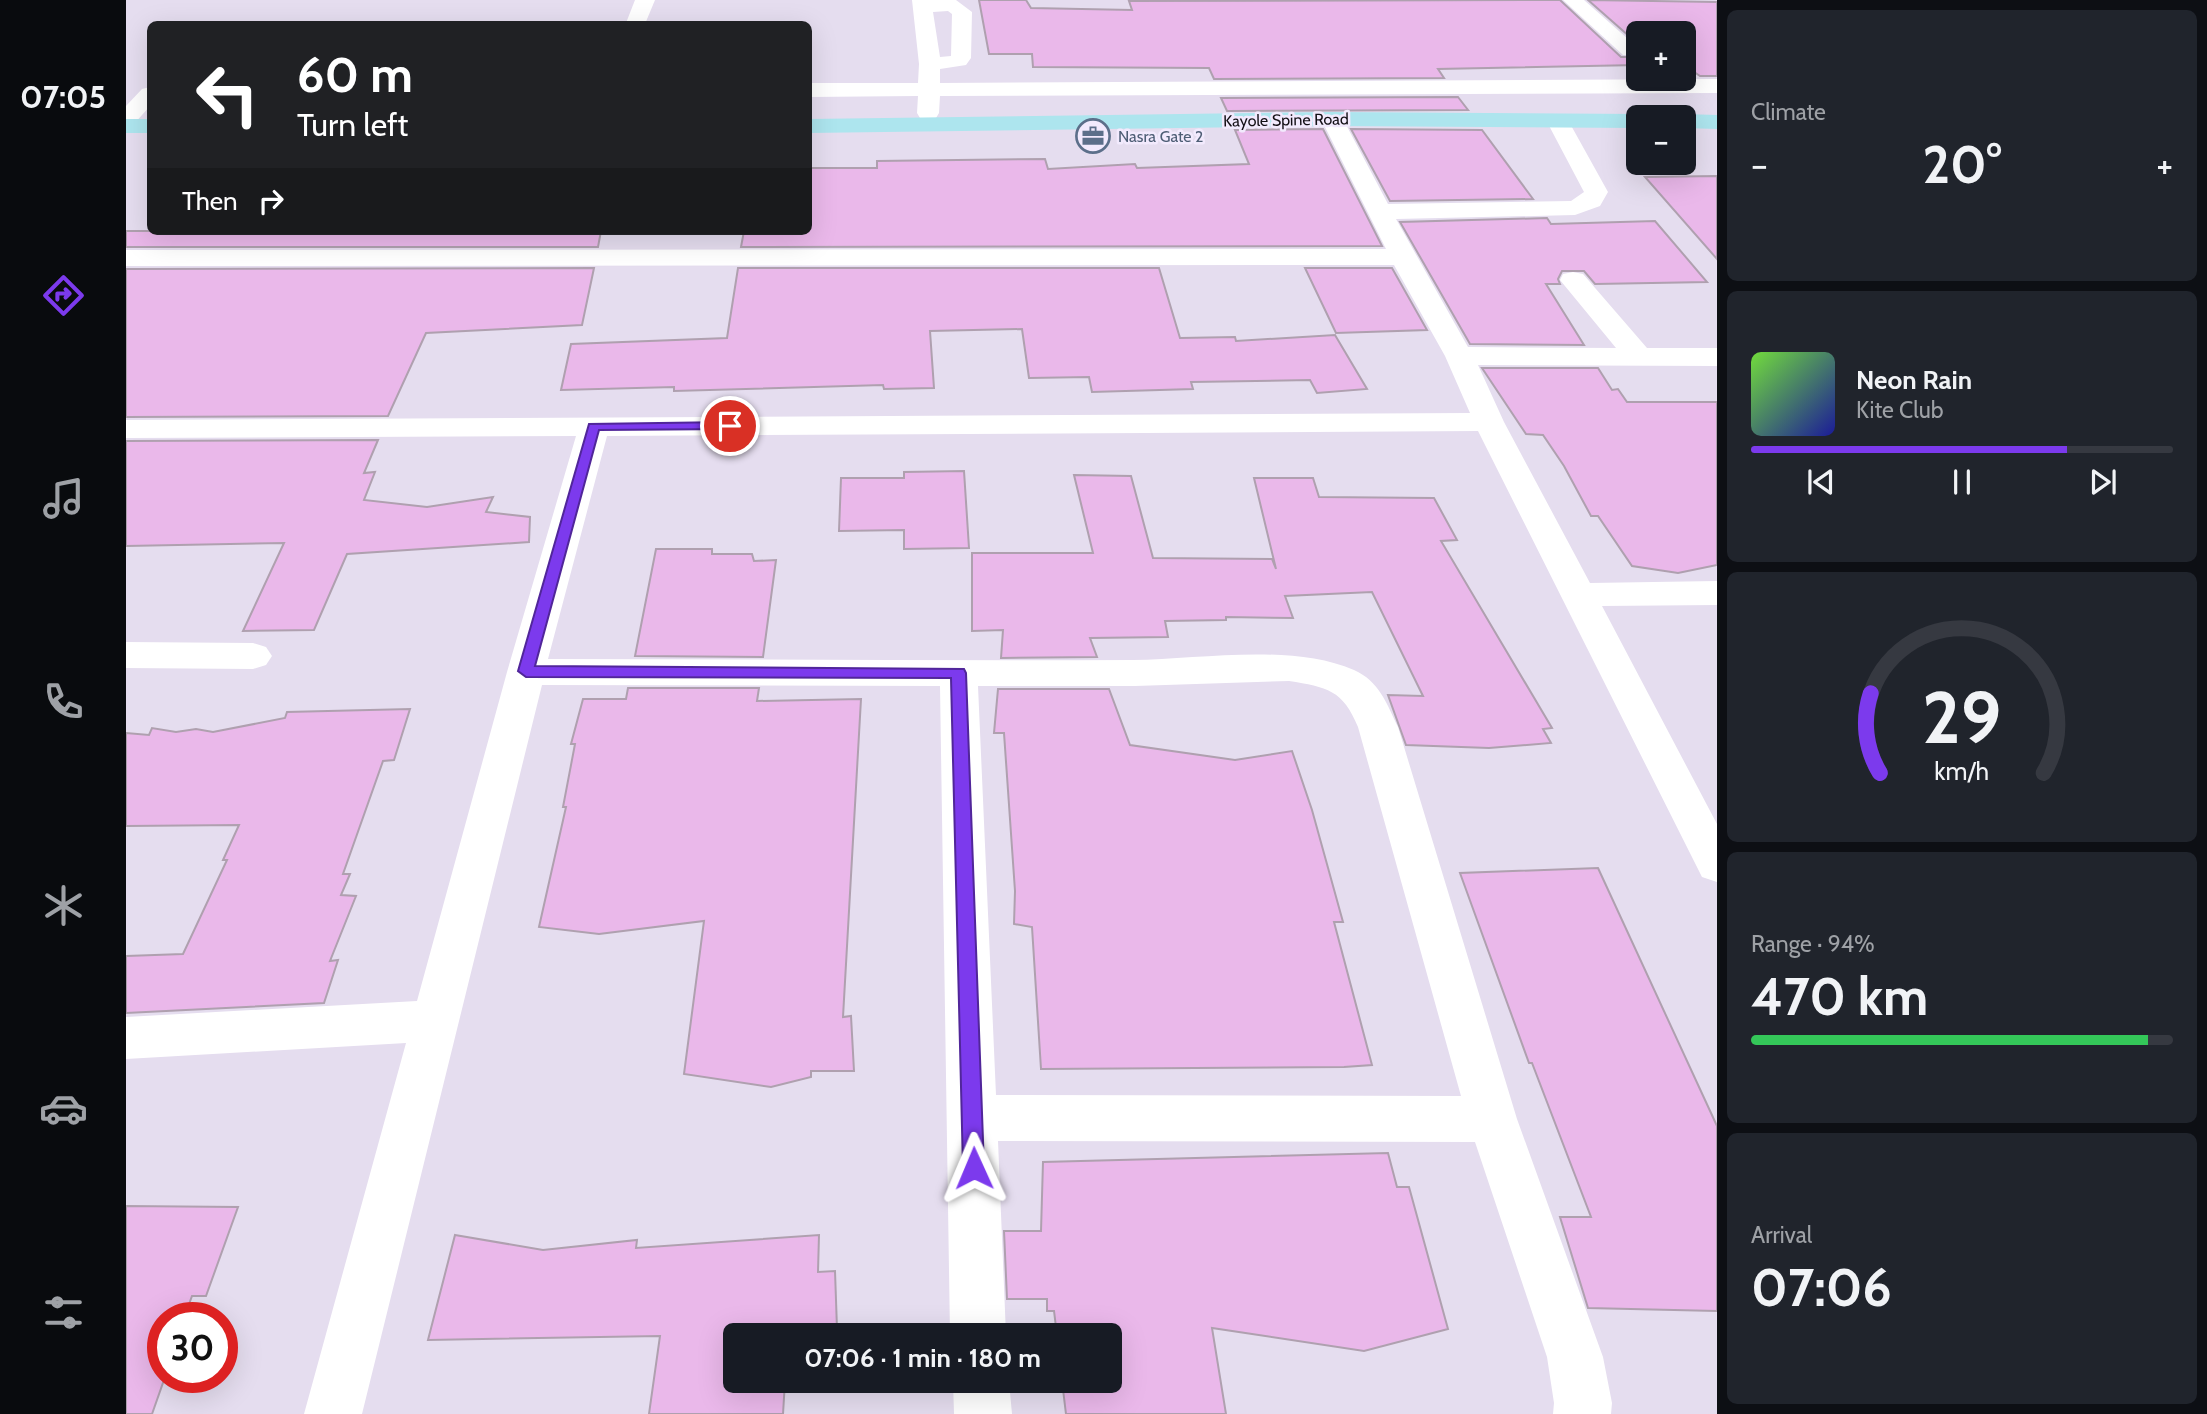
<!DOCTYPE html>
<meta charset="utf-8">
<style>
:root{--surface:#171b24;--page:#20242c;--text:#f1f3f6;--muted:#9ea1a6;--line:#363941;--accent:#7c3aed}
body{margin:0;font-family:Cabin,sans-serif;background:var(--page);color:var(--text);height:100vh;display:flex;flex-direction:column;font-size:26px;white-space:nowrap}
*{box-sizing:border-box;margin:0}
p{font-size:23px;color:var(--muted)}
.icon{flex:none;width:38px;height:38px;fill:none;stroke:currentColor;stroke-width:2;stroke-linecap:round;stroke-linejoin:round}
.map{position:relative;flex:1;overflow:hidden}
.side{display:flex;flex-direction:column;gap:10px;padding:10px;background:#0d0f14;width:490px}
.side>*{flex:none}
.hud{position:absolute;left:21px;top:21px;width:665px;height:214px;border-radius:10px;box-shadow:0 7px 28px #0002;background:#202124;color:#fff;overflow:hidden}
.controls{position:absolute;left:1500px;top:21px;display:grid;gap:14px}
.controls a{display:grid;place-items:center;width:70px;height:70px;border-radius:10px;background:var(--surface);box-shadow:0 7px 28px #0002;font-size:35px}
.speed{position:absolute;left:21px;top:1302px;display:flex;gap:14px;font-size:35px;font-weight:700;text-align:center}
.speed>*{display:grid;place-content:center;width:91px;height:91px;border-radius:50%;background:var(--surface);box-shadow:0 7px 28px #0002;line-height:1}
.speed .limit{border:10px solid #d22;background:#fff;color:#111}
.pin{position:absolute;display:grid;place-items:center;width:60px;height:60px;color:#fff;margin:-30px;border:4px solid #fff;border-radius:50%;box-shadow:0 2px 7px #0007}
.me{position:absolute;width:77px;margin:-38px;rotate:359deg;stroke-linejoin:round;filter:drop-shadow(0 0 5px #0008)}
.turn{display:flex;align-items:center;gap:24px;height:147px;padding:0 35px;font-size:32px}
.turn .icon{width:91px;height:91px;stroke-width:2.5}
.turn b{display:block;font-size:49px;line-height:60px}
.then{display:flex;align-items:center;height:66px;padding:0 35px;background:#0003;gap:14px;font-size:26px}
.big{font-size:52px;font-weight:700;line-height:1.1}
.side .widget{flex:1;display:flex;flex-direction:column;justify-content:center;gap:10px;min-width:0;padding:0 24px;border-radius:10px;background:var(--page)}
.side .dial{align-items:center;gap:0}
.dial svg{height:182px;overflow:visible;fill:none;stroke:var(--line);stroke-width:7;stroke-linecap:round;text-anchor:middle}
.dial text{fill:var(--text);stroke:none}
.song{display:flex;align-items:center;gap:21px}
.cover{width:84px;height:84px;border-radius:10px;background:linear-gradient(135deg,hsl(100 70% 55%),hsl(240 70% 35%))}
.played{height:7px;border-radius:4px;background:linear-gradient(90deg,var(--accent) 75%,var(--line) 75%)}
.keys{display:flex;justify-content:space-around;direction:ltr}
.heat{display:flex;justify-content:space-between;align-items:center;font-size:38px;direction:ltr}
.charge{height:10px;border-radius:5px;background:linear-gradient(90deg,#34c759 94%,var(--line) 0)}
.trip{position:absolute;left:597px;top:1323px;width:399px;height:70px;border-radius:10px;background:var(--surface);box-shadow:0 7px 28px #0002;font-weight:700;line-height:70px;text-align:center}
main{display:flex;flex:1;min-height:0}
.dock{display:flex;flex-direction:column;width:126px;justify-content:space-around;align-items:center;background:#090b0e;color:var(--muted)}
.dock .icon{width:49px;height:49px}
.dock .on{color:var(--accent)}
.dock b{font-size:32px;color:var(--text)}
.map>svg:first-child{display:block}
</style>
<main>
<nav class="dock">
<b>07:05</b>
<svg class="icon on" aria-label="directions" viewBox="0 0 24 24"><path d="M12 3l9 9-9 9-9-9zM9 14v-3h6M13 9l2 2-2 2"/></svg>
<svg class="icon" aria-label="music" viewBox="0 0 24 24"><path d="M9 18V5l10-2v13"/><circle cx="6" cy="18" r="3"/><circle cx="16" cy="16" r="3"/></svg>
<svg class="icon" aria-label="phone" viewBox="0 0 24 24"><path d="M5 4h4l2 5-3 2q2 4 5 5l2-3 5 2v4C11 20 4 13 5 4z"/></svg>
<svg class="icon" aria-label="climate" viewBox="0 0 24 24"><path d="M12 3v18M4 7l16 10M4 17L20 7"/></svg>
<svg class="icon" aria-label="car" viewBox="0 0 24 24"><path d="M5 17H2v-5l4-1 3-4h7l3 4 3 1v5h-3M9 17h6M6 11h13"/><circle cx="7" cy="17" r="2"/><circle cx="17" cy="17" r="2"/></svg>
<svg class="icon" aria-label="filters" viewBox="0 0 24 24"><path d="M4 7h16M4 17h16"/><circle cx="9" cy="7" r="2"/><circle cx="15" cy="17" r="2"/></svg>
</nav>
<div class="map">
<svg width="1591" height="1414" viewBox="0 0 1591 1414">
<rect width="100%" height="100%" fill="#e5ddef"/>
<g fill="#eab8ea" stroke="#afa0af" stroke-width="2">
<path d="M853 0H900L905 8 1006 10 1003 1 1434 0 1495 57H1512V65L1312 69 1318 78 1088 79 1083 68 907 67 906 54H863Z"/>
<path d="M1462 0 1591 2V76H1574L1558 65V33H1512V44Z"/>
<path d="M1332 97 1342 110 1101 111 1095 98Z"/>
<path d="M1197 129 1256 246 615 247 618 231H682V168H751V161L919 159 922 169 1009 164 1011 168 1123 164 1109 130Z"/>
<path d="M1225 129 1356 130 1407 199 1264 201Z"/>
<path d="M1591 176V259L1519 177Z"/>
<path d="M1421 218 1425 224 1529 221 1581 282 1469 284 1458 271H1436L1432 279 1434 284H1420L1458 345 1344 344 1274 222Z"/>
<path d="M0 231H475L472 247H0Z"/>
<path d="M468 268 456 325 300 333 262 416 0 417V269Z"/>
<path d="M612 268H1033L1054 338 1109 337 1110 341 1209 335 1241 389 1191 393 1184 380 1065 382 1067 389 966 392 963 377 903 378 896 329 804 331 808 388 758 389 757 385 548 391V387L435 390 445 344 601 338Z"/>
<path d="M1179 268H1266L1301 330 1210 333Z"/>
<path d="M1356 368H1472L1486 390 1492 389 1501 402H1591V565L1552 573 1506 566 1472 516H1465L1438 466 1417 435 1400 434Z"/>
<path d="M252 440 238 473 249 472 238 500 301 507 367 497 360 512 404 517 403 542 221 554 188 630 117 631 158 543 0 546V441Z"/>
<path d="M838 471 843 548 778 549V530L713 531 715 478H778V472Z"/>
<path d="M948 475 1005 476 1027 558 1146 559 1150 569 1128 478H1187L1193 497 1308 498 1331 540 1315 541 1426 728 1417 729 1425 743 1363 748 1280 745 1262 695 1297 696 1246 592 1159 596 1167 618 1100 617V620L1039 621 1042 637 964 638 971 657 875 658 877 630 846 631V553H967Z"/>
<path d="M530 549H586V554H626L628 561 650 560 637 657 509 656Z"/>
<path d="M502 688H633L631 701 735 699 717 1017 725 1016 728 1071H685V1077L645 1087 558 1074 578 921 473 934 413 927 440 807H437L449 744H445L457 699H500Z"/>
<path d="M872 689H983L1004 745 1109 760 1166 751 1186 810 1217 922H1208L1246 1065 1218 1067 915 1069 906 927 888 924 889 891 878 733H868Z"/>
<path d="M284 709 268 760 257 761 217 874H224L215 895 230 896 204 961 212 960 198 1003 0 1013V956L57 954 101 860H97L113 825 0 826V733L23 735 26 728 50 732 70 729 87 732 159 718 161 712Z"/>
<path d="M1472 868 1591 1126V1311L1462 1308 1434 1217H1465L1406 1063H1403L1334 873Z"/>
<path d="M1262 1153 1271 1187H1283L1322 1329 1238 1351 1086 1328 1100 1414H940L936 1381H984V1335H931L928 1311H921V1299H881L878 1231H915L917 1162Z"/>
<path d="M0 1206 112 1207 80 1296H66L58 1318H37L39 1377 26 1414H0Z"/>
<path d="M329 1235 417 1250 511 1240 510 1248 693 1235 692 1272 709 1271 711 1329 667 1335H609V1381H659L657 1414H523L534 1336 302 1340Z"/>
</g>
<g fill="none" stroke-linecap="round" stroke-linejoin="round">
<g fill="#fff" fill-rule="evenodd">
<path d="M509 0H529L519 24 500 23Z"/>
<path d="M786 0H830L846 12 845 58 840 65 814 69V83L1591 79V93L814 96 813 113 810 118H794L791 113 792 96 682 97V83H792L793 64ZM822 11 826 14 825 56 814 57 807 12Z"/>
<path d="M1437 0H1458L1511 47V55H1497Z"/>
<path d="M24 87V106L8 124 0 126V106L16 89Z"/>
<path d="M1206 112 1214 114 1217 119 1262 204 1445 201 1458 192 1420 120 1423 115H1439L1442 120 1482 192 1474 206 1449 215 1270 219 1342 347 1490 348 1434 280 1437 274 1447 272 1457 274 1521 348H1591V366L1352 365 1378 422 1464 583 1591 581V605L1476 606 1591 824V882L1576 877 1352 431 481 436 422 659C617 659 812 661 1007 660 1074 659 1165 643 1228 670 1253 681 1261 704 1272 727L1391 1119 1477 1357 1486 1403 1485 1414H1427L1428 1403 1421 1357 1349 1142 872 1141 880 1335H824L814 686 416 685 236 1414H178L280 1043 0 1059V1017L291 1001 381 672 450 436 0 438V420L1344 413 1319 356 1268 265 0 266V250L1260 249 1195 119 1198 114ZM1163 681C1201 687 1217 690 1232 727L1335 1096 870 1095 852 686H1009Z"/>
<path d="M0 642 127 643 140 647 146 656 140 665 127 669 0 668Z"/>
<path d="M827 1381H883L886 1414H828Z"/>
</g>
<g fill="#ade5ee" fill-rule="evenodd">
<path d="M1206 112 1512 114 1521 117H1512V128L1206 126 682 133V119Z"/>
<path d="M1558 114 1591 115V129L1558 128V117H1549Z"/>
<rect x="0" y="119" width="24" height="14"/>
</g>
</g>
<path fill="#7c3aed" stroke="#51269a" stroke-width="2" d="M604 422 608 423V429L473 430 409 666 838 669 840 673 858 1168 855 1175 848 1178 840 1175 837 1168 825 678 400 677 392 671 463 424Z"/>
<defs>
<g id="office-ring" transform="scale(1.75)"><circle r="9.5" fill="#f2eafd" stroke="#5c6f8a" stroke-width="1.5"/><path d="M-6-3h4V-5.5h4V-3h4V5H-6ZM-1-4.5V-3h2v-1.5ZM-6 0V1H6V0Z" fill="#5c6f8a"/></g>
</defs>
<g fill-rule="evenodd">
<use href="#office-ring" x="967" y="136"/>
</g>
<g text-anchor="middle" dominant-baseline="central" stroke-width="5" stroke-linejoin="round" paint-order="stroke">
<g font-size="16" fill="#120f15" stroke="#f2eafd">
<text transform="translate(1160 120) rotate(-1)">Kayole Spine Road</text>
</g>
<g font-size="16" fill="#4e5e75" stroke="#f2eafd" text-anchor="start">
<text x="992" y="136">Nasra Gate 2</text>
</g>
</g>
</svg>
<div class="controls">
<a>+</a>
<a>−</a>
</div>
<div class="speed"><div class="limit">30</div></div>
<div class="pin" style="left:604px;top:426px;background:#d93025"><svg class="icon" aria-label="arrive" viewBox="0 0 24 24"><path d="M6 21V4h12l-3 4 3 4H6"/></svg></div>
<svg class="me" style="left:848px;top:1168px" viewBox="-20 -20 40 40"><path d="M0-17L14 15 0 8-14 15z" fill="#7c3aed" stroke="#fff" stroke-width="4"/></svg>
<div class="trip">07:06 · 1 min · 180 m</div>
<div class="hud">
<div class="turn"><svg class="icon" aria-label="left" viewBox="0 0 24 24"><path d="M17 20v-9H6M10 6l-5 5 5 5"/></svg><div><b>60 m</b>Turn left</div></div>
<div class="then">Then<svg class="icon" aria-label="right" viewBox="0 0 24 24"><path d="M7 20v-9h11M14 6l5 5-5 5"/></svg></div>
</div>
</div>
<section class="side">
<div class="widget"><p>Climate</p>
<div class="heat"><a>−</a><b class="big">20°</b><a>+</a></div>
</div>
<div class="widget">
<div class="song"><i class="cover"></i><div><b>Neon Rain</b><p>Kite Club</p></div></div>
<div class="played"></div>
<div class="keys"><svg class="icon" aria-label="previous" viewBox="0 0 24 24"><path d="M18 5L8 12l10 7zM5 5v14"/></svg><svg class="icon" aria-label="pause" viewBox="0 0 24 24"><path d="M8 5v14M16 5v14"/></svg><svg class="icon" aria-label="next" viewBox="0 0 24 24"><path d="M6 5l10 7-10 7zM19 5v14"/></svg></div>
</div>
<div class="widget dial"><svg viewBox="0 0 100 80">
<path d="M14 69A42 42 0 1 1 86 69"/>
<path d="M14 69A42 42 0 0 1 10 34" stroke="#7c3aed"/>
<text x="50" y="56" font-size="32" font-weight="700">29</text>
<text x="50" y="72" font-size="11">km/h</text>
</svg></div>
<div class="widget"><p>Range · 94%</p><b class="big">470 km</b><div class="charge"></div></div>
<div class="widget"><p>Arrival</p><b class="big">07:06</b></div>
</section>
</main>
